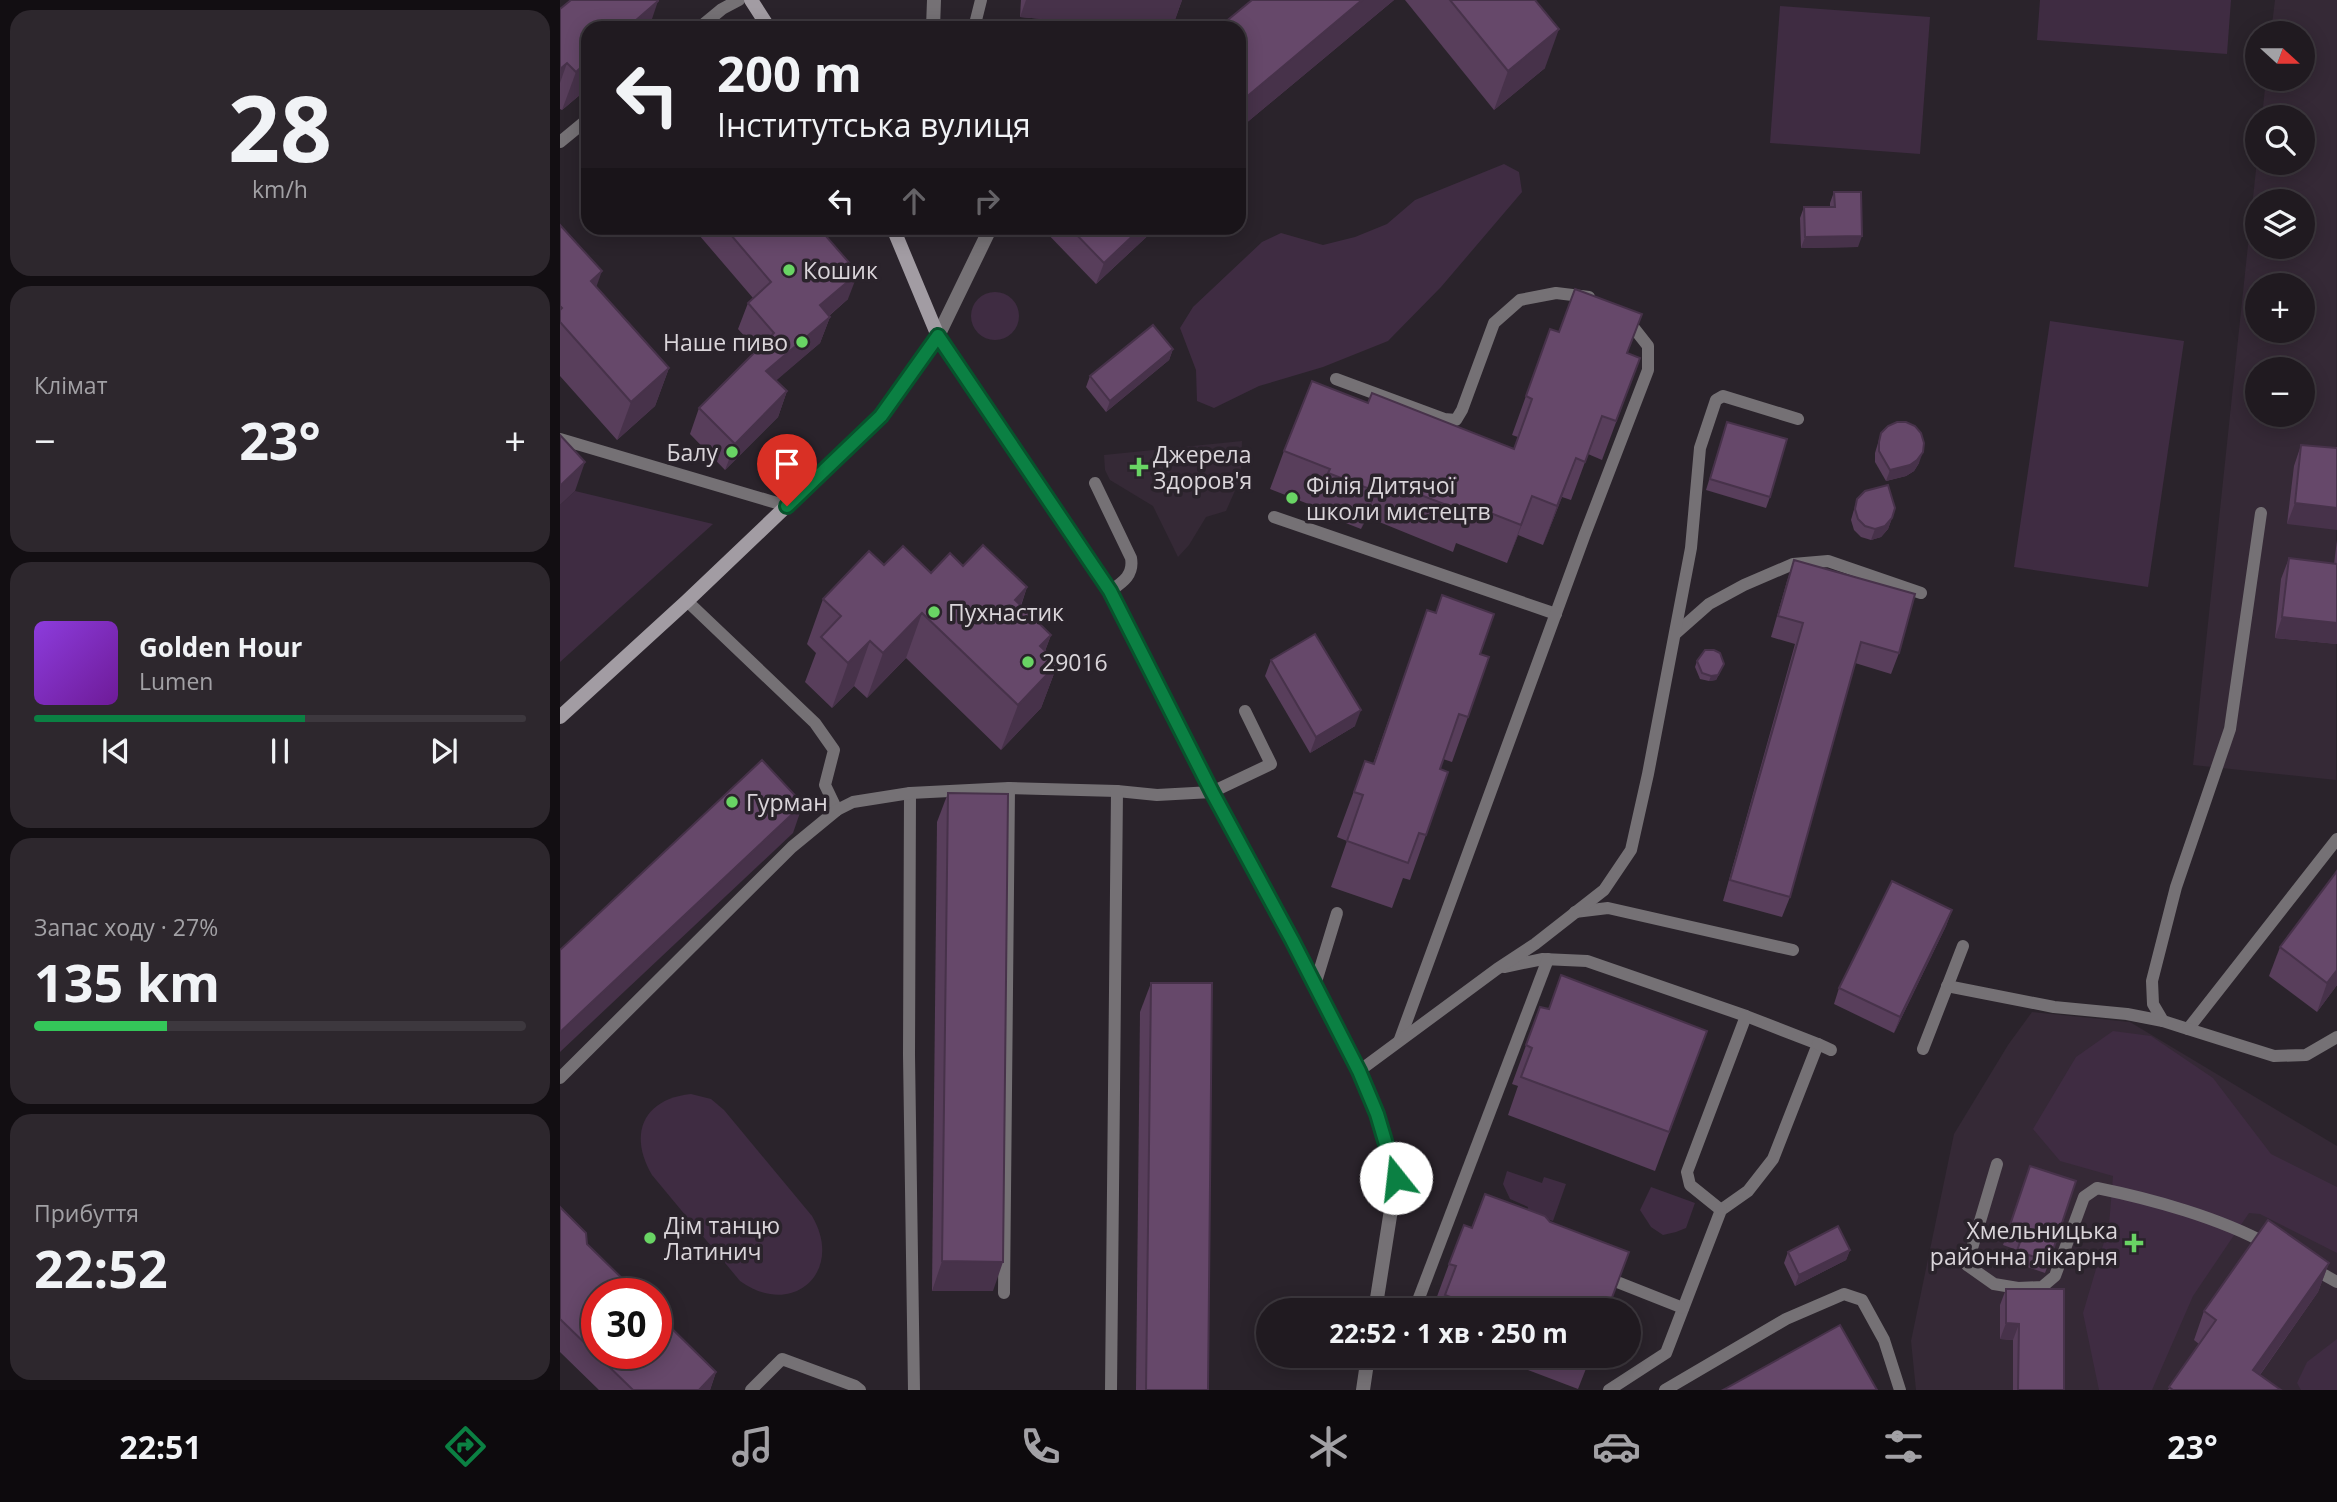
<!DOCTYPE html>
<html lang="uk">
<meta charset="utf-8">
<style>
:root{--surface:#201a20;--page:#2d272d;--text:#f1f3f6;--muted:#a2a1a5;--line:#3d383e;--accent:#0b8043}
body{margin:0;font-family:"Open Sans",sans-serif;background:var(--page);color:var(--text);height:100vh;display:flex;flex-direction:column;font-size:26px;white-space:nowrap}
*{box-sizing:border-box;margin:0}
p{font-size:23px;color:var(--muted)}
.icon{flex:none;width:38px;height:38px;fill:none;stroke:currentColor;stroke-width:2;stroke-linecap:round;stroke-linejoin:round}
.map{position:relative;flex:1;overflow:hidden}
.details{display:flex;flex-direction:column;gap:10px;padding:10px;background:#120e12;width:560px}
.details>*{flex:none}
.hud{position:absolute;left:21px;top:21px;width:665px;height:214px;border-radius:21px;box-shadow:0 4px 18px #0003,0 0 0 2px var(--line);background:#201a20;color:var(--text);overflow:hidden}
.needle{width:46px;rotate:111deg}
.tools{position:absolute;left:1685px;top:21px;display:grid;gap:14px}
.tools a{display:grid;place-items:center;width:70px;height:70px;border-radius:50%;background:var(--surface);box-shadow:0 4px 18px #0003,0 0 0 2px var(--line);font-size:35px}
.speed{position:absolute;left:21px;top:1278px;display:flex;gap:14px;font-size:35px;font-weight:700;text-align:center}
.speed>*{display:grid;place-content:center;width:91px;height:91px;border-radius:50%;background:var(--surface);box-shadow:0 4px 18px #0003,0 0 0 2px var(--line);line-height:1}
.speed .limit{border:10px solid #d22;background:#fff;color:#111}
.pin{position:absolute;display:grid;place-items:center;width:60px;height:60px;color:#fff;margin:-72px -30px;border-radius:50% 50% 50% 0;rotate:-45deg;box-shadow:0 0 7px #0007}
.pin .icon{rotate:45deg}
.me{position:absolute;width:77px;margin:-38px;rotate:344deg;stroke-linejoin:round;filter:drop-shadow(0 0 5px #0008)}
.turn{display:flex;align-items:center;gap:24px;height:147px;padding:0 21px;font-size:32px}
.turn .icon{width:91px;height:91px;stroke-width:2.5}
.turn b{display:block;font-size:49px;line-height:60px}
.lanes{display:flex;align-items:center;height:66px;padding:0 21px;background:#0003;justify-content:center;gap:35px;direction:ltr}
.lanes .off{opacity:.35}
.big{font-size:52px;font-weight:700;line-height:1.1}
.details .card{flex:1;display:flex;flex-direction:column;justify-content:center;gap:10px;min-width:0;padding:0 24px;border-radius:21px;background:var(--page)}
.details .dial{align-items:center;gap:0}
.dial b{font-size:91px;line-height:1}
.song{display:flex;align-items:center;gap:21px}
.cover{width:84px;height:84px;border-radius:10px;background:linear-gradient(135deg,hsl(270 70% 55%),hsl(280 70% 35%))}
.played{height:7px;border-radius:4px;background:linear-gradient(90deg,var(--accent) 55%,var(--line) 55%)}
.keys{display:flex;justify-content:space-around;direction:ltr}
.heat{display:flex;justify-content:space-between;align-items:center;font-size:38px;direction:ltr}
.charge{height:10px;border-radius:5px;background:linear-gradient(90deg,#34c759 27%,var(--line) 0)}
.trip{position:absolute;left:696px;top:1298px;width:385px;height:70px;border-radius:35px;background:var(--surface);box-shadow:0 4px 18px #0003,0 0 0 2px var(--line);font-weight:700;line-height:70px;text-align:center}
.dock{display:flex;height:112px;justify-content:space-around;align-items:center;background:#0d0a0d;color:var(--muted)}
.dock .icon{width:49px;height:49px}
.dock .selected{color:var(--accent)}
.dock b{font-size:32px;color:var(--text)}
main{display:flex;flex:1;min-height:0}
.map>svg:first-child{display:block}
</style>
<main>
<section class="details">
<div class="card dial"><b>28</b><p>km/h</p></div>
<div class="card"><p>Клімат</p>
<div class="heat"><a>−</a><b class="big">23°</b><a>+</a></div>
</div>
<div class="card">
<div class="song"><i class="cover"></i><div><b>Golden Hour</b><p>Lumen</p></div></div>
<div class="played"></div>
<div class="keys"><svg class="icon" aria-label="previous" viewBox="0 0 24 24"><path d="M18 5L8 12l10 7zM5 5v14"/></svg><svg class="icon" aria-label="pause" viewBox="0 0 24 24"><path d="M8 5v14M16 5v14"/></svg><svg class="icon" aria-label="next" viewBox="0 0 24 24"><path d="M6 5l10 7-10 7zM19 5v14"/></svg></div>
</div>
<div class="card"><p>Запас ходу · 27%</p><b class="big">135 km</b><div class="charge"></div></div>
<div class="card"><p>Прибуття</p><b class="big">22:52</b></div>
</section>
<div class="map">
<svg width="1777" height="1390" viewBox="0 0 1777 1390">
<rect width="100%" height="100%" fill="#2a232b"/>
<g fill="#352936" fill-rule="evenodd">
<path d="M1715 0H1777L1776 780 1633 765 1697 160 1698 163H1743V117H1702L1706 79H1743V33H1711ZM1698 201H1743V247H1698ZM1698 285H1743V331H1698ZM1698 369H1743V415H1698Z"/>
<path d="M682 441 681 477 666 511 646 517 629 545 618 557 593 506 550 480 545 470 544 455Z"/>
<path d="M1472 1012 1570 1022 1777 1146V1390H1356L1351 1341 1394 1134 1448 1045Z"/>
</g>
<g fill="#3f2c42">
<path d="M1480 0H1671L1667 54 1477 40Z"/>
<path d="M1220 6 1370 17 1360 154 1210 143Z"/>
<path d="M944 164 959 172 962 192 881 287 828 341 763 367 699 386 654 408 637 401 636 370 620 328 633 307 702 242 721 233 763 245 795 237 827 224 855 200Z"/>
<circle cx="435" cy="316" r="24"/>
<path d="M1490 321 1624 341 1588 587 1454 567Z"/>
<path d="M15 491 153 524 0 662V505Z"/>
<path d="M1553 1031 1591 1036 1653 1078 1711 1154 1777 1187V1253L1700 1214 1689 1213 1633 1296 1592 1390H1539L1523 1313 1549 1225 1553 1176 1500 1161 1473 1129 1516 1057Z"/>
<path d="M131 1094 151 1099 164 1110 252 1216C285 1272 232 1319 180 1281L92 1175C68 1134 83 1099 131 1094Z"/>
<path d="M947 1171 982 1183 984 1177 1006 1184 993 1221 967 1212 968 1207 950 1199 943 1184Z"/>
<path d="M1091 1187 1135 1203 1126 1228 1116 1232 1103 1235 1091 1227 1080 1210Z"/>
<path d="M1777 1339V1390H1741L1737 1383 1747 1362Z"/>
</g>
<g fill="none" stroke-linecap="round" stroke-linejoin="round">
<g stroke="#757175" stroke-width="12">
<path d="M139 28 162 9 179 0"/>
<path d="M414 28 421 0"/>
<path d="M0 142 28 119"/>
<path d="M776 379 884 419 896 420 902 410 934 323 960 300 996 293 1029 297"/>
<path d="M0 439 227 506"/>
<path d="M535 483 571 558C574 575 563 582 550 591"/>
<path d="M1701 513 1670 729 1616 887 1592 981 1593 1004 1603 1021 1628 1029 1777 839"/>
<path d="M714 517 996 614"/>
<path d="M127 601 255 723 274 750 265 785 277 810"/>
<path d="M1115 634 1149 604 1184 585 1233 564 1268 561 1361 593"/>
<path d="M350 793 349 1055 354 1390"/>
<path d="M1015 912 1048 908 1233 950"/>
<path d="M944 967 983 959 1027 961 1186 1016 1258 1044 1213 1159 1188 1191 1161 1210 1106 1353 1049 1390"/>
<path d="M755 985 777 913"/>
<path d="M1387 986 1494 1007 1567 1014 1603 1021"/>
<path d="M1628 1029 1714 1056 1746 1055 1777 1037"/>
<path d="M840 1039 1025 534 1088 370V346L1066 318"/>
<path d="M1258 1044 1271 1050"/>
<path d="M1363 1049 1403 946"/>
<path d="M799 1071 937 969 975 944 1044 890 1071 850 1088 774 1131 548 1140 448 1156 400 1163 396 1238 419"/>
<path d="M0 1078 232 847 277 810 293 802 350 793 449 788 557 791 597 795 652 792 711 764 685 711"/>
<path d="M1437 1164 1407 1265 1434 1284 1458 1288 1482 1287 1495 1276 1524 1197 1537 1188C1592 1199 1660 1218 1709 1245"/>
<path d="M1161 1210 1130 1185 1127 1172 1186 1016"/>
<path d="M1750 1267 1777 1282"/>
<path d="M1042 1276 1123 1308"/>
<path d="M444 1293 449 788"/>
<path d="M854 1311 988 959"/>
<path d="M835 1360 837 1356"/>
<path d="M191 1390 222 1359 295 1386 300 1390"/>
<path d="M551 1390 557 791"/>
<path d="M1105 1390 1226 1319 1284 1294 1302 1300 1324 1340 1340 1390"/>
</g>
<g stroke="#757175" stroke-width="14">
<path d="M373 28 374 0"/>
<path d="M427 228 428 233 378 336 550 591 652 792 732 940 799 1071 817 1114 836 1178 815 1311"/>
<path d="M803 1390 808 1356"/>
</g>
<g stroke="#a29ca3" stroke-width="14">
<path d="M191 0 209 28"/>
<path d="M0 717 127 601 321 416 378 336 333 228"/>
</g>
</g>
<g fill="#583e5b">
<path d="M461 0H622L612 28H585L460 17Z"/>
<path d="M692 0H834L679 129V28Z"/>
<path d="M845 0H975L985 68 934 110Z"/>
<path d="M0 9 28 28V88L2 110 0 109Z"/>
<path d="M1274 192 1298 247 1241 248 1240 218 1244 207H1270V203Z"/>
<path d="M0 225 36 287 109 368 95 406 57 440 0 376Z"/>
<path d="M133 228H259L288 299 269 316 270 317 260 343 216 380 227 391 218 417 165 470 130 434 139 408 197 350 178 329 188 303 193 298Z"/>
<path d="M482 228H596L536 284Z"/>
<path d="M990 329 1080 358 1042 460 1028 454 1011 500 1002 497 983 545 958 535 947 563 896 543 893 552 807 517 801 529 755 511 756 507 710 489 724 451 808 403 954 449 958 437 952 435Z"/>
<path d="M613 349 609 360 546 412 526 387 530 376Z"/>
<path d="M1167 422 1210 497 1206 508 1146 490Z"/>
<path d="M1321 433 1359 463 1354 471 1346 476 1326 481 1315 462V453Z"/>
<path d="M1741 445 1777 448 1727 524 1734 466Z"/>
<path d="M1297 499 1332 518 1328 529 1321 537 1311 540 1301 537 1294 530 1291 520Z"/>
<path d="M1777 540V644L1715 638 1721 579 1729 558 1774 564Z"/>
<path d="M1234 560 1339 653 1331 674 1295 663 1230 897 1222 917 1163 901 1235 644 1211 637 1227 581Z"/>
<path d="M324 565 371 573 403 566 467 587 461 606 491 635 485 651 498 663 481 708 441 750 346 658 307 698 294 686 272 708 245 682 256 653 247 644 263 599Z"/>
<path d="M867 610 920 654 908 717 892 762 883 759 880 769 866 835 850 880 843 878 832 908 771 887 787 841 777 837 805 761 813 764Z"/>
<path d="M711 660 795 726 750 753 705 676Z"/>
<path d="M1137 661 1164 664 1156 680 1149 681 1140 679 1135 667Z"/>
<path d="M388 793 433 1291H372L377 822Z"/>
<path d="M1777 871V985L1757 1012 1709 976 1720 947Z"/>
<path d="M1392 910 1386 926 1334 1033 1274 1004 1279 988Z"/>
<path d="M591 983 648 1390H576L580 1012Z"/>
<path d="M980 1007 989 1009 1147 1031 1095 1171 948 1115 958 1086 952 1084Z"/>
<path d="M1470 1166 1489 1262 1485 1273 1453 1262 1457 1250 1443 1245Z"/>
<path d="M0 1207 27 1244 156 1372 150 1390H39L0 1352Z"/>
<path d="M1290 1250 1286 1260 1235 1286 1224 1263 1228 1252Z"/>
<path d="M1769 1263 1758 1292 1700 1375 1721 1390H1608L1639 1344 1634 1340 1644 1311Z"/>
<path d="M889 1264 1047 1311H879L881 1304 875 1302Z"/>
<path d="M1446 1289 1504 1390H1453V1340L1440 1339V1305Z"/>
<path d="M931 1356H1031L1018 1389Z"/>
</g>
<g fill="#47324a">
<path d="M466 0H622L612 28H585L460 17Z"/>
<path d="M802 0H834L679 129V112L684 99Z"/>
<path d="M98 1 89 28H67Z"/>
<path d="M999 29 985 68 934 110 948 71Z"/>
<path d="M28 61V88L2 110 16 72Z"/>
<path d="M7 63 0 83V69Z"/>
<path d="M581 228H596L536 284 544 263Z"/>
<path d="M1302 236 1298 247 1241 248 1245 237Z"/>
<path d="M42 271 28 310 31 281Z"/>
<path d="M298 273 288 299 251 331 260 305Z"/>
<path d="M270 317 260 343 197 397 206 371Z"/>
<path d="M613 349 609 360 546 412 550 401Z"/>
<path d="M109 368 95 406 57 440 71 402Z"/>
<path d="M227 391 218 417 165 470 175 444Z"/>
<path d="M1363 452 1359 463 1354 471 1346 476 1326 481 1330 470Z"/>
<path d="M1016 458 1002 497 983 545 997 506Z"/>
<path d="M25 462 15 491 0 505V486Z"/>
<path d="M820 479 807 517 801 529 815 491Z"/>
<path d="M972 496 958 535 947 563 961 525Z"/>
<path d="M1735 503 1777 508V530L1727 524Z"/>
<path d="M1332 518 1328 529 1321 537 1311 540 1315 529Z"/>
<path d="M467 587 451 633 455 600Z"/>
<path d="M362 613 346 658 307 698 323 653Z"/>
<path d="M1722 617 1777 623V644L1715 638Z"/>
<path d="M491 635 474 680 480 646Z"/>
<path d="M310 641 294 686 272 708 288 663Z"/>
<path d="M498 663 481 708 441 750 458 705Z"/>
<path d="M1164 664 1156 680 1149 681 1151 676Z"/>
<path d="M801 710 795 726 750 753 756 737Z"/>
<path d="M243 804 233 833 0 1052V1032Z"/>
<path d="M1392 910 1386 926 1334 1033 1340 1017Z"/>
<path d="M1777 970V985L1757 1012 1767 983Z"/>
<path d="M1290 1250 1286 1260 1235 1286 1239 1275Z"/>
<path d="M382 1261 443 1262 433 1291H372Z"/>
<path d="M1769 1263 1758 1292 1689 1390 1693 1370Z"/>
<path d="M1446 1323 1459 1324 1453 1340 1440 1339Z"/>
<path d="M156 1372 150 1390H139Z"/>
</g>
<g fill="#66486a" stroke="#47324a" stroke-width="2">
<path d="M11 0H98V1L67 28H28V61L16 72 7 63 0 69V9Z"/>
<path d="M692 0H802L684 99 679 93V28H658Z"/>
<path d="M890 0H975L999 29 948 71Z"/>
<path d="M1274 192H1301L1302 236 1245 237 1244 207H1275Z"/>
<path d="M0 225 42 271 31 281 109 368 71 402 0 322V310L2 308 0 306Z"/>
<path d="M165 228H259L298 273 260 305 270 317 206 371 227 391 175 444 139 408 214 333 188 303 211 282Z"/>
<path d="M510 228H581L544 263Z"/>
<path d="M1015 289 1082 314 1067 353 1080 358 1056 421 1042 416 1025 462 1016 458 997 506 972 496 961 525 910 505 907 513 820 479 815 491 768 473 770 469 724 451 752 381 808 403 812 393 954 449 972 399 966 396 990 329 999 332Z"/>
<path d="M593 325 613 349 550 401 530 376Z"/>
<path d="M1167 422 1227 439 1210 497 1150 479Z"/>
<path d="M1337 422H1346L1355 426 1361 433 1364 443 1363 452 1357 460 1350 465 1330 470 1319 451V442L1321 433 1328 426Z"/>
<path d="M0 435 25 462 0 486Z"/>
<path d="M1741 445 1777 448V508L1735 503Z"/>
<path d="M1328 485 1335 508 1332 518 1325 526 1315 529 1305 526 1298 519 1295 509 1297 499 1305 491Z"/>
<path d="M423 545 467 587 455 600 491 635 480 646 498 663 458 705 362 613 323 653 310 641 288 663 261 637 281 616 263 599 309 551 324 565 343 546 371 573 390 553 403 566Z"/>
<path d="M1729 558 1777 564V623L1722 617Z"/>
<path d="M1234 560 1355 594 1339 653 1301 642 1230 897 1170 880 1243 623 1218 616Z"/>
<path d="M882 595 934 614 920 654 929 657 908 717 899 714 880 769 888 772 866 835 859 833 848 863 787 841 803 795 794 792 805 761 814 764 867 610 876 613Z"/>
<path d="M755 634 801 710 756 737 711 660Z"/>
<path d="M1145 650H1154L1160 653 1164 664 1158 675 1151 676 1142 673 1137 661Z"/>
<path d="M202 760 243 804 0 1032V950Z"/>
<path d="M388 793 448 794 443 1262 382 1261Z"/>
<path d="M1777 871V970L1767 983 1720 947Z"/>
<path d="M1332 881 1392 910 1340 1017 1279 988Z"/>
<path d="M1001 975 1147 1031 1109 1132 961 1077 972 1048 966 1045 980 1007 989 1009Z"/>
<path d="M591 983H652L648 1390H586Z"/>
<path d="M1470 1166 1516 1181 1489 1262 1457 1251 1461 1239 1447 1234Z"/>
<path d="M925 1194 985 1216 990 1222 1069 1252 1047 1311H927L885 1295 896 1266 889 1264 904 1225 912 1228Z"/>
<path d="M0 1207 26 1233 27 1244 77 1293H37V1353H96V1313L156 1372 139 1390H73L0 1319Z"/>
<path d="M1708 1220 1769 1263 1693 1370 1721 1390H1613L1609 1387 1656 1320 1644 1311Z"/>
<path d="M1278 1226 1290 1250 1239 1275 1228 1252Z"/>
<path d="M1446 1289H1504V1390H1458L1459 1324 1446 1323Z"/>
<path d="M1280 1325 1317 1390H1163Z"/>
</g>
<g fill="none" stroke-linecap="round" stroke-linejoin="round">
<g stroke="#07532c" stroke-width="18">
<path id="route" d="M227 506 321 416 378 336 550 591 652 792 732 940 799 1071 817 1114 836 1178"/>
</g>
<use href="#route" stroke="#0b8043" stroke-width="12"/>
</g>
<g fill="#69d464" stroke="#2a232b" stroke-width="2.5">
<circle cx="229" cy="270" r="7"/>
<circle cx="242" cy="342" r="7"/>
<circle cx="172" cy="452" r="7"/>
<path d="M575.5 456.5h7v7h7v7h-7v7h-7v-7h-7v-7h7z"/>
<circle cx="732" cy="498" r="7"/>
<circle cx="374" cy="612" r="7"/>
<circle cx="468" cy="662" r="7"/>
<circle cx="172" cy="802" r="7"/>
<circle cx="90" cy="1238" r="7"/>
<path d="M1570.5 1232.5h7v7h7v7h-7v7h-7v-7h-7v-7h7z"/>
</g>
<g text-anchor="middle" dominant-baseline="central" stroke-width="7" stroke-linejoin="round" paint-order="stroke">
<g font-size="23" fill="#dad5da" stroke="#2a232b" text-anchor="start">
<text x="243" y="270">Кошик</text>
<text x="228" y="342" text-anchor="end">Наше пиво</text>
<text x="158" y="452" text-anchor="end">Балу</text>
<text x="593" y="454">Джерела<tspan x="593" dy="26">Здоров'я</tspan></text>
<text x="746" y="485">Філія Дитячої<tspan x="746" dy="26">школи мистецтв</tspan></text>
<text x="388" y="612">Пухнастик</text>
<text x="482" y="662">29016</text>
<text x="186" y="802">Гурман</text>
<text x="104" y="1225">Дім танцю<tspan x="104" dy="26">Латинич</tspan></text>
<text x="1558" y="1230" text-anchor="end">Хмельницька<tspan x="1558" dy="26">районна лікарня</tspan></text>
</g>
</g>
</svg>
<div class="tools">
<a><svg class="needle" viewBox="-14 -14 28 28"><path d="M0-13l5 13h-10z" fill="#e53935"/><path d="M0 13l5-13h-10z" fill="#a2a1a5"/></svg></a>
<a><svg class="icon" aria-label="search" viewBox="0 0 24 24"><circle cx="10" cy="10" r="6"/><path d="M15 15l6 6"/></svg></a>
<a><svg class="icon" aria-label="layers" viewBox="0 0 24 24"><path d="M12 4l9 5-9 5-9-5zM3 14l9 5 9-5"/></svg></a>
<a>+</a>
<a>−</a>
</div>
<div class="speed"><div class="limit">30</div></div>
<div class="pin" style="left:227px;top:506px;background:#d93025"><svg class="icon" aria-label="arrive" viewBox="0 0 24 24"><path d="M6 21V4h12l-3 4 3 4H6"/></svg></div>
<svg class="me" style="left:836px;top:1178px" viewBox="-20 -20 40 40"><circle r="19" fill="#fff"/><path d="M0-13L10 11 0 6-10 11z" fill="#0b8043"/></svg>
<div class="trip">22:52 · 1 хв · 250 m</div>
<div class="hud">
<div class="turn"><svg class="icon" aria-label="left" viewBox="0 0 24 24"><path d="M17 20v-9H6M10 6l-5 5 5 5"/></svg><div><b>200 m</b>Інститутська вулиця</div></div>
<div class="lanes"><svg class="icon" aria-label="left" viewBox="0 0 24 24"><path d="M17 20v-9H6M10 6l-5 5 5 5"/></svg><svg class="icon off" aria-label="ahead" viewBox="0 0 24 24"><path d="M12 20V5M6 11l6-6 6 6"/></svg><svg class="icon off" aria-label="right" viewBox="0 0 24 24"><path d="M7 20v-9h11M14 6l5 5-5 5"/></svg></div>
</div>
</div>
</main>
<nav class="dock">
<b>22:51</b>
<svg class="icon selected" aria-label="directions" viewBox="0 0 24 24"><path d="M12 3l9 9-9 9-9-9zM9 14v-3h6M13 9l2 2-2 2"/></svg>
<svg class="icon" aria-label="music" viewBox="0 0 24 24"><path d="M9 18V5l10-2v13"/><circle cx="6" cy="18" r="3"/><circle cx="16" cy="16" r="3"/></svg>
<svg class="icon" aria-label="phone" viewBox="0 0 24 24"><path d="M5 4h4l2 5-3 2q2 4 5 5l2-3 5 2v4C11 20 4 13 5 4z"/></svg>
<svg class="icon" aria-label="climate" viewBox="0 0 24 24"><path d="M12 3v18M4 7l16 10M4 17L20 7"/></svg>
<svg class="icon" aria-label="car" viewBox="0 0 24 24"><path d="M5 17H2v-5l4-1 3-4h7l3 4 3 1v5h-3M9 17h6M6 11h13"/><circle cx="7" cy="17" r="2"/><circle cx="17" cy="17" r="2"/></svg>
<svg class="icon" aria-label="filters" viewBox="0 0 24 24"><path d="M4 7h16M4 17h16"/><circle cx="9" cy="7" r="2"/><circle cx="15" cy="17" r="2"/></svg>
<b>23°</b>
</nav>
